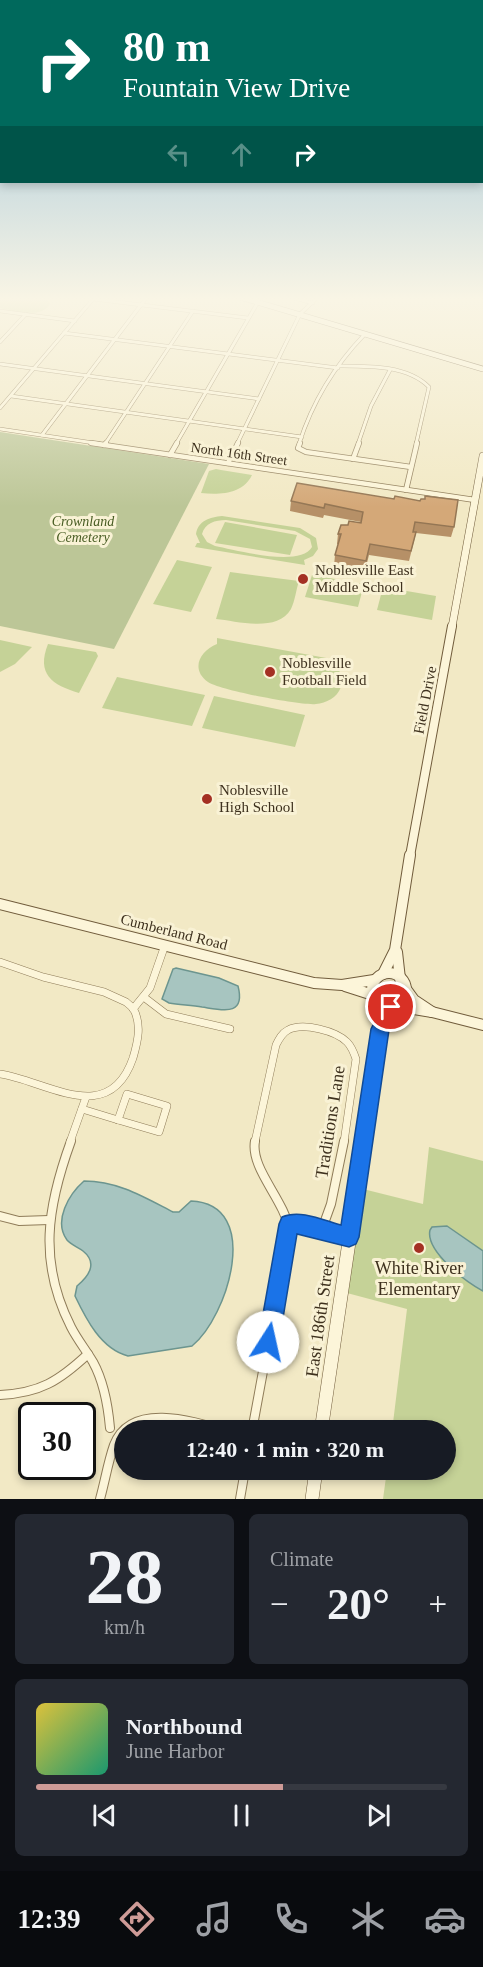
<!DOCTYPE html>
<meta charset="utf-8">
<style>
:root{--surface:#171b24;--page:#242831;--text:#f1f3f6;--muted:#9ea1a6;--line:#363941;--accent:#ce9b97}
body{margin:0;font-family:Georgia,serif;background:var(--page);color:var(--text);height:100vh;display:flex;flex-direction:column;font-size:22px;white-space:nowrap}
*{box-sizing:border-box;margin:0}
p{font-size:20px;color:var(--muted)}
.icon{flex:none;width:33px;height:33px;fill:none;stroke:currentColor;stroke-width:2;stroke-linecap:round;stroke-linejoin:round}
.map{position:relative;height:1499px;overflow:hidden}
.panel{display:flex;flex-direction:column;gap:15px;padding:15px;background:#0d0f14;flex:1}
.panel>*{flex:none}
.hud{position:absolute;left:0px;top:0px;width:483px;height:183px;box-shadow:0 3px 9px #0003;background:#00695c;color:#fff;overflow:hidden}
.speed{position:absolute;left:18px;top:1402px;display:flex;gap:12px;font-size:30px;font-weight:700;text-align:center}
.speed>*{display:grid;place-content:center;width:78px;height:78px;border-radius:50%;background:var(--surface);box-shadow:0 3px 9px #0003;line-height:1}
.speed .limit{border:3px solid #111;border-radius:9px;background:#fff;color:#111}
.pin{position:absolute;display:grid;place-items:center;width:51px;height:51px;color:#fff;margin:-26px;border:3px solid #fff;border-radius:50%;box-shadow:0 2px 6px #0007}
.me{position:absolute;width:66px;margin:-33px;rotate:10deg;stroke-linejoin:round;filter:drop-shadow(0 0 4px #0008)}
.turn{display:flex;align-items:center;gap:21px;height:126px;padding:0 24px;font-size:27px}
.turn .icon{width:78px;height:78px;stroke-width:2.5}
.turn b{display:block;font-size:42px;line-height:51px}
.lanes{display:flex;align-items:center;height:57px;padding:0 24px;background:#0003;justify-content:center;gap:30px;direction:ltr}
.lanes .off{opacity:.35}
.big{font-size:45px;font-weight:600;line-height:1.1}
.panel .card{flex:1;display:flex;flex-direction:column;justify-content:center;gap:9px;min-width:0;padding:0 21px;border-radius:9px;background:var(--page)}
.panel .dial{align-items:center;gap:0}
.dial b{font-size:78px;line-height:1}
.song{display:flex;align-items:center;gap:18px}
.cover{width:72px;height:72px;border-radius:9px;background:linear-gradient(135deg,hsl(50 70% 55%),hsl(160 70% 35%))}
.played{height:6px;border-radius:3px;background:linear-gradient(90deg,var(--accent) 60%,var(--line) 60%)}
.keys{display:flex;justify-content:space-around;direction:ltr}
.heat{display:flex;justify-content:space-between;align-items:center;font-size:33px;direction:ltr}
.panel .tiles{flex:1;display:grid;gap:15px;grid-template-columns:1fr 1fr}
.card:last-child{grid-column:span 2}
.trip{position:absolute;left:114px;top:1420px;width:342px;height:60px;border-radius:30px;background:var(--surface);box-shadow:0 3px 9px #0003;font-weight:600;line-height:60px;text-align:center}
.tab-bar{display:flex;height:96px;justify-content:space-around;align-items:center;background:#090b0e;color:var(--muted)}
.tab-bar .icon{width:42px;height:42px}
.tab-bar .active{color:var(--accent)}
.tab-bar b{font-size:27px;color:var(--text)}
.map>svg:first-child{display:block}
</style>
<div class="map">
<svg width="483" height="1499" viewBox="0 0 483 1499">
<rect width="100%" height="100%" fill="#f2e9c5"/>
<g fill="#c5d297" fill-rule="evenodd">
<path d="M3 297H37L49 301 50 304C41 319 15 311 0 308V298Z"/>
<path d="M216 469 221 470 252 475C243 494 220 495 201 493L209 471Z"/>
<path d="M222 516 300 528 316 538 318 549 313 556 304 560 305 565 195 547 197 543H200L196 534C198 521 210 517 222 516ZM226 520 295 531 310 539 312 547C300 568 236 550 215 546L207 542 202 534C205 523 215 520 226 520Z"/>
<path d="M225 522 297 535 290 555 215 543Z"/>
<path d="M177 560 212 567 191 612 153 604Z"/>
<path d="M230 572 299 581C296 590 295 601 291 609 277 633 237 621 216 619Z"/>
<path d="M312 575 364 584 358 607 305 597Z"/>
<path d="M383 587 436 596 432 620 377 610Z"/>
<path d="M217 638 348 662 346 668 336 666C341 673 344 679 341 687 337 698 326 703 316 704 302 706 219 690 208 682 190 669 200 651 217 644Z"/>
<path d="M0 640 32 647 15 664 0 672Z"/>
<path d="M48 644 96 652 98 656 79 693C52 685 36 674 48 644Z"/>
<path d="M117 677 205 695 192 726 102 708Z"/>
<path d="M214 696 305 715 295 747 202 728Z"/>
<path d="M429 1147 483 1161V1499H383L387 1470H446V1431H392L407 1309 347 1293 363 1189 423 1204Z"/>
</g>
<path fill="#bcc697" d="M0 432 209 464 114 649 0 626Z"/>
<g fill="#a7c5c0" stroke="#6c958f" stroke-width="1.5">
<path d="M176 968 219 978 238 986C246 1017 222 1010 202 1007 191 1005 180 1005 169 1003L162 999 173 969Z"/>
<path d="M84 1181C118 1181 144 1197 173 1212H179L191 1201C263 1204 228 1317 192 1346L128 1356C101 1349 86 1319 75 1296L77 1286C89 1276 98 1263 83 1251 78 1247 71 1245 67 1240 53 1221 69 1194 84 1181Z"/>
<path d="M447 1226 483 1251V1291C466 1282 425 1251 430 1230L432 1227Z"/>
</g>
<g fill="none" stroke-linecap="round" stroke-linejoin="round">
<g stroke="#8f7c59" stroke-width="4">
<g id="street-far3">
<path d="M290 297 313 303"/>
<path d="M93 299 248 318"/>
<path d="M0 311 75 321"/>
<path d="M64 333 338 368"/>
<path d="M0 342 26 314"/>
<path d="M0 364 259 399"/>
<path d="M339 366C368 366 407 365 429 387L416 444"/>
<path d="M11 396 302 437"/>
<path d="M0 408 94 298"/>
<path d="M0 429 101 444"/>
<path d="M42 435 147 297"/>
<path d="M105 444 193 311"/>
<path d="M176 444 258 302"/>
<path d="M237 444 300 314 318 297"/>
<path d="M299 444C312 403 335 365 365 334"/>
<path d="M358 444 371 406 390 370"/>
</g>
</g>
<g stroke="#8f7c59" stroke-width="6">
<g id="street-far2">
<path d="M91 443 475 500"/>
<path d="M300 443 298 448 306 452 411 467"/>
<path d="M104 445 106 443"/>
<path d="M170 455 177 443"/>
<path d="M353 459 359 443"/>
<path d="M228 463 238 443"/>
<path d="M406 490 417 443"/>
</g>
</g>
<g stroke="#8f7c59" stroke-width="8">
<g id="street-far1">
<path d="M0 962 43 977 104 992 126 1002 133 1008C142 1024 138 1041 133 1058 109 1128 47 1081 0 1074"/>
<path d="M145 998 166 1014 230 1029"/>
<path d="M133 1009 150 988 165 945"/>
<path d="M127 1094 167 1106 159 1132 118 1120Z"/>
<path d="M82 1109 118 1120"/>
<path d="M70 1142 86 1097"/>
<path d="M255 1142 276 1045C279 1039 282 1033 288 1030 303 1022 336 1031 347 1042 352 1047 354 1053 356 1059L344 1142"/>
</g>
</g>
<g stroke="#8f7c59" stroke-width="10">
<g id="street">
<path d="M71 1141C47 1207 38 1262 71 1327 77 1339 86 1350 93 1362 104 1382 108 1405 110 1428"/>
<path d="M0 1216 19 1221 49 1220"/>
<path d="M289 1224H301L349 1237"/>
<path d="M322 1229 331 1204 344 1141"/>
<path d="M0 1395C40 1393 59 1381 88 1354"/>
<path d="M252 1431 289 1230C285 1200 250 1169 255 1141"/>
<path d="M100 1499C105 1481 108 1462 114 1445 131 1401 193 1421 226 1431"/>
<path d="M240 1499 245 1470"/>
</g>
</g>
<g stroke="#715c3c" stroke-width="6">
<path id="secondary-far4" d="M240 297 483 369"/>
</g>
<g stroke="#715c3c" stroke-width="8">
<path id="secondary-far3" d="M452 627 483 456"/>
</g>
<g stroke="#715c3c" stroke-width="10">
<path id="secondary-far2" d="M410 856 452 626"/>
</g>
<g stroke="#715c3c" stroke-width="12">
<g id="secondary-far1">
<path d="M0 904 314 983 342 985 374 980"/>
<path d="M397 952 400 979"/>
<circle cx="389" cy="990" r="17"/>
<path d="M383 974 395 950 410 855"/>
<path d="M345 986 373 995"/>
<path d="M406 989 414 1000 432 1012"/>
<path d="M396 1006 432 1012 483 1025"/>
<path d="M380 1029 391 1007"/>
<path d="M364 1142 380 1029 376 1000"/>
</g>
</g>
<g stroke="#715c3c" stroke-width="14">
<g id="secondary">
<path d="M321 1431 364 1141"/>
<path d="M312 1499 316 1470"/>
</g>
</g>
<use href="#street-far3" stroke="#fcf5d9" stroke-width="3"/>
<use href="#street-far2" stroke="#fcf5d9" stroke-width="4.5"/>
<use href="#street-far1" stroke="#fcf5d9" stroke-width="7"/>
<use href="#street" stroke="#fcf5d9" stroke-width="8"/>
<use href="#secondary-far4" stroke="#fcf5d9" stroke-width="5"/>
<use href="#secondary-far3" stroke="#fcf5d9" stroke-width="7"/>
<use href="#secondary-far2" stroke="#fcf5d9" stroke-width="8"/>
<use href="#secondary-far1" stroke="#fcf5d9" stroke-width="10"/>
<use href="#secondary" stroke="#fcf5d9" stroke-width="13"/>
</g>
<path fill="#b69067" d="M297 483 454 527 451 537 416 533 409 561 369 555 365 571 334 566 335 555 338 544H337L338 534 361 522 324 515 323 518 290 511 291 501Z"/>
<path fill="#d4a878" stroke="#947654" stroke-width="1.5" d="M297 483 394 499 395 496 420 501 421 499H425V496L458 500 454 527 415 522 413 532H416L411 551 370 544 366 561 335 555 341 534H338L341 525H348L349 521 361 523 363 512 325 504 324 508 291 501Z"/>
<linearGradient id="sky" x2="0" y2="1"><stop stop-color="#8ebbd8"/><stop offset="0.59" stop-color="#f9f5e5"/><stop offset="1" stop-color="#f9f5e5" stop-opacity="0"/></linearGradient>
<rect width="483" height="507" fill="url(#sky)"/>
<path fill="#1a73e8" stroke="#114b97" stroke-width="1.5" d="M391 999 397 1001 399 1007 389 1030 359 1237 356 1244 349 1247 297 1234 279 1342 276 1349 268 1353 261 1349 258 1342 279 1224 282 1217C300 1209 323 1220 341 1225L371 1029 385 1001Z"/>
<g fill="#a43023" stroke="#f9f2d5" stroke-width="2">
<circle cx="303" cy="579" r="6"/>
<circle cx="270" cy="672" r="6"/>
<circle cx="207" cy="799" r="6"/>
<circle cx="419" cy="1248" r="6"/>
</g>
<g text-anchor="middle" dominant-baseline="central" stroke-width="6" stroke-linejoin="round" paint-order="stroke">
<g font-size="14" fill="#3e311e" stroke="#f9f2d5">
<text transform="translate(239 454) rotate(8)">North 16th Street</text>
</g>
<g font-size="14" font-style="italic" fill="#485c23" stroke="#f9f2d5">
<text x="83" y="521">Crownland<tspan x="83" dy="16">Cemetery</tspan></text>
</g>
<g font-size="15" fill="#3e311e" stroke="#f9f2d5" text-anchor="start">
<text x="315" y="570">Noblesville East<tspan x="315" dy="17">Middle School</tspan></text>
<text x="282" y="663">Noblesville<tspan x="282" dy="17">Football Field</tspan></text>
<text x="219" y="790">Noblesville<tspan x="219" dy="17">High School</tspan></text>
</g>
<g font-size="15" fill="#3e311e" stroke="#f9f2d5">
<text transform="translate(425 700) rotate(-79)">Field Drive</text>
<text transform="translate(174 932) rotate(14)">Cumberland Road</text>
</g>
<g font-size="18" fill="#3e311e" stroke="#f9f2d5">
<text transform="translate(330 1122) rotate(-81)">Traditions Lane</text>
<text transform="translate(320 1316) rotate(-82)">East 186th Street</text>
</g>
<g font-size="18" fill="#3e311e" stroke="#f9f2d5">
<text x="419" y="1268">White River<tspan x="419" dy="21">Elementary</tspan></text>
</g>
</g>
</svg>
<div class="speed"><div class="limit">30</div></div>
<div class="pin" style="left:391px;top:1007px;background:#d93025"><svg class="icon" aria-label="arrive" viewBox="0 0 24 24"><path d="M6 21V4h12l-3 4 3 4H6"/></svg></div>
<svg class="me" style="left:268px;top:1342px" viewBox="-20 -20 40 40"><circle r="19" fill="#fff"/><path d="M0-13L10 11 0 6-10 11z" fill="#1a73e8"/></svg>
<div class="trip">12:40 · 1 min · 320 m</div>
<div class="hud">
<div class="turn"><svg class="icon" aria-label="right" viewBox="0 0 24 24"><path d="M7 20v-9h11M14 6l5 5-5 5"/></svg><div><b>80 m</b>Fountain View Drive</div></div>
<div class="lanes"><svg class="icon off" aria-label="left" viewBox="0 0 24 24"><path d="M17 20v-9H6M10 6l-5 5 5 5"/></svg><svg class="icon off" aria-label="ahead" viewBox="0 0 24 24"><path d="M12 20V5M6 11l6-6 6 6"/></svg><svg class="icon" aria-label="right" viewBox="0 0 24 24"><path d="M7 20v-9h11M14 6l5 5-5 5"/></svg></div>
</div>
</div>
<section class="panel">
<div class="tiles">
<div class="card dial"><b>28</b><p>km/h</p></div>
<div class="card"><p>Climate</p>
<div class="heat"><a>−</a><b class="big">20°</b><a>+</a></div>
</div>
<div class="card">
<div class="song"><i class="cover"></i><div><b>Northbound</b><p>June Harbor</p></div></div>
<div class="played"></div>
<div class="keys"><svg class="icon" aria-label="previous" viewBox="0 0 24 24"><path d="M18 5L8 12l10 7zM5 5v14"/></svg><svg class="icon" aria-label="pause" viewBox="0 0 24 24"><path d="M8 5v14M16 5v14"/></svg><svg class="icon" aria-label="next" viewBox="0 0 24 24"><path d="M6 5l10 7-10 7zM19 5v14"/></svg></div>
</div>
</div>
</section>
<nav class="tab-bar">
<b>12:39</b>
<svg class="icon active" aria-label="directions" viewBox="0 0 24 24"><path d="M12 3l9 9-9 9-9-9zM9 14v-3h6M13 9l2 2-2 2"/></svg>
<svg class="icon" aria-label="music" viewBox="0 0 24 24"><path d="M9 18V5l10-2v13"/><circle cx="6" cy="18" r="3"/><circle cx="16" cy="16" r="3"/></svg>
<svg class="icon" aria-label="phone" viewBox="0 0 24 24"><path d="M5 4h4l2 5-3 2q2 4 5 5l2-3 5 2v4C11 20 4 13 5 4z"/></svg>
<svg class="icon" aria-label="climate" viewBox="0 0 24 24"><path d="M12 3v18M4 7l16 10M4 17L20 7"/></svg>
<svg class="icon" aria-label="car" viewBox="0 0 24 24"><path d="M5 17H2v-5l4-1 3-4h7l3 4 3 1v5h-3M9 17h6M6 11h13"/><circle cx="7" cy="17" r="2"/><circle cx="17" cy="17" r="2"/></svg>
</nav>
